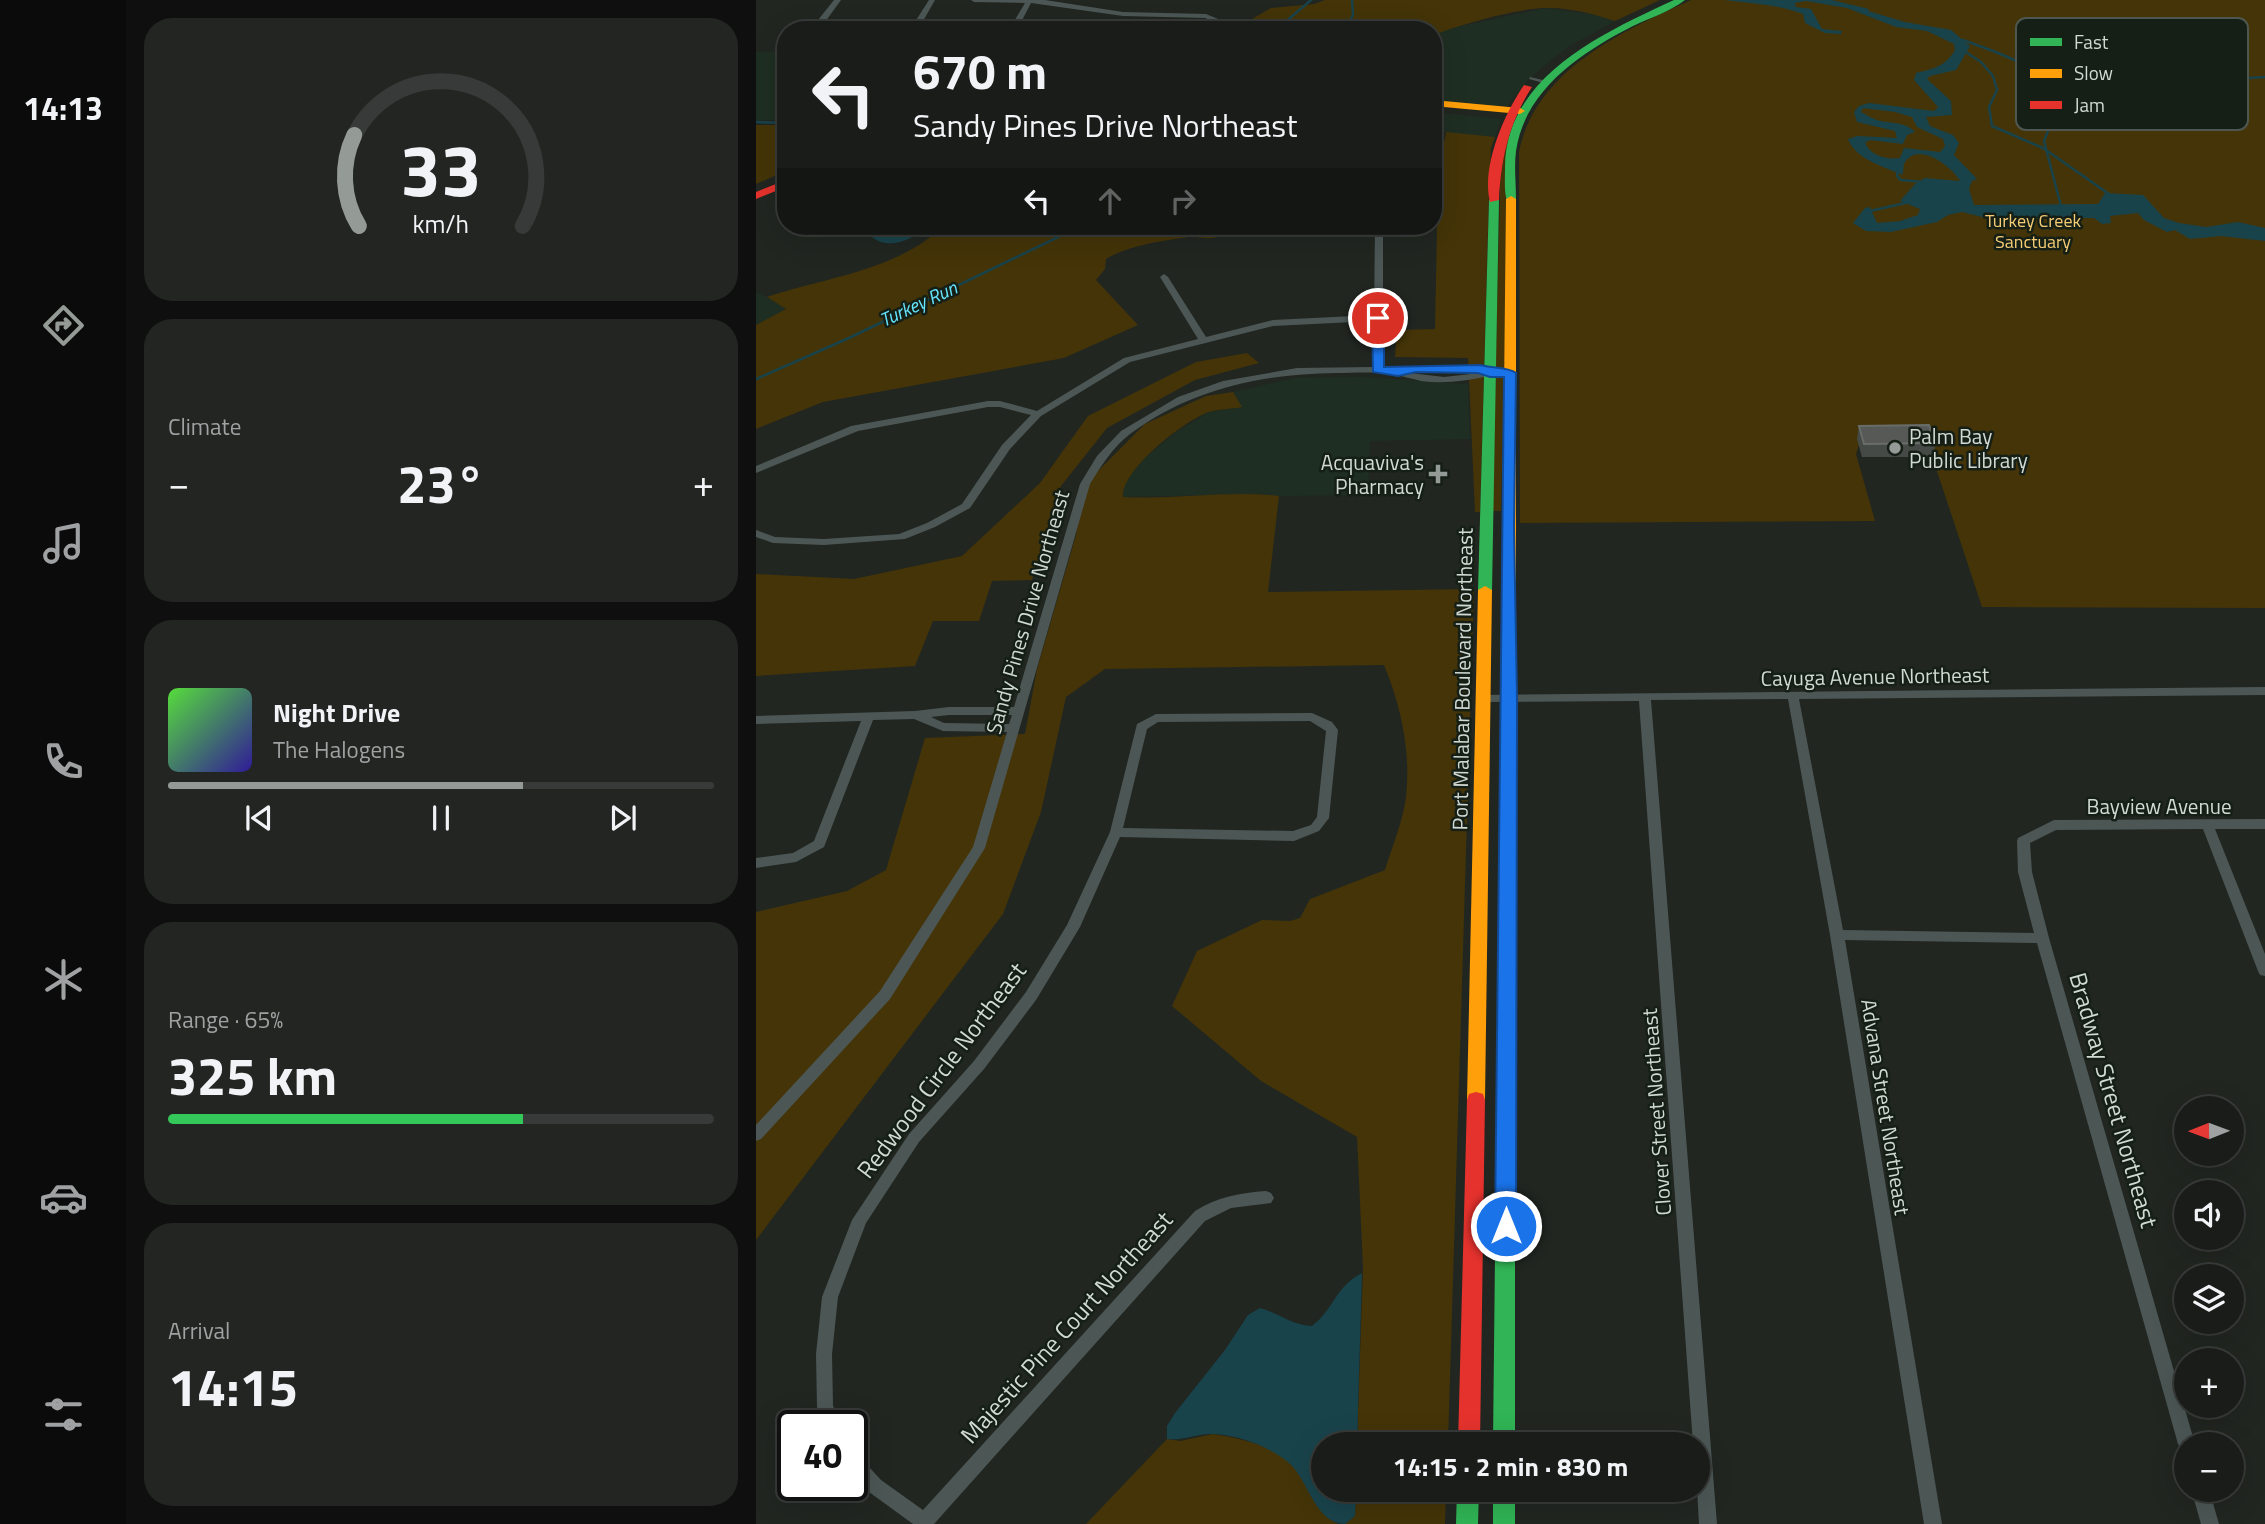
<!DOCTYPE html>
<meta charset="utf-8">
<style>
:root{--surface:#191c19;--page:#222522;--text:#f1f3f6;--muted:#9fa1a2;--line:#373a38;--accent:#949a95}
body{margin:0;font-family:"Titillium Web",sans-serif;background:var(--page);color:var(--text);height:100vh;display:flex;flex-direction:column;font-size:26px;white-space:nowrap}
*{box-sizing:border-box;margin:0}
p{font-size:23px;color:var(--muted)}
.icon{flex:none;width:38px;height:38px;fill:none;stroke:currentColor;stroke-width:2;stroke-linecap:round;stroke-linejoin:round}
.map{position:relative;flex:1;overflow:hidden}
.panel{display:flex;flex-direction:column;gap:18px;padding:18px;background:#0e0f0e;width:630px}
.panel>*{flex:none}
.top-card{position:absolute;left:21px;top:21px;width:665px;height:214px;border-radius:28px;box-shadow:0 7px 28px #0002,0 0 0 2px var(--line);background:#191c19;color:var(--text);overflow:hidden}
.needle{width:46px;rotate:269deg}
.fabs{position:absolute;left:1418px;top:1096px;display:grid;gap:14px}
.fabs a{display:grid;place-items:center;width:70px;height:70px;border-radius:50%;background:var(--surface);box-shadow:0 7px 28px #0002,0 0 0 2px var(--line);font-size:35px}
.speed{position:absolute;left:21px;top:1410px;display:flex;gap:14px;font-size:35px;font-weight:700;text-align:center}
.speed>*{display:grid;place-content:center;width:91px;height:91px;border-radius:50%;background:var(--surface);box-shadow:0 7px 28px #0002,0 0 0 2px var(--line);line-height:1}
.speed .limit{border:4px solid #111;border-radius:10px;background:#fff;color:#111}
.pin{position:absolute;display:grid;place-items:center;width:60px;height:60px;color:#fff;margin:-30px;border:4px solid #fff;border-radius:50%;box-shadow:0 2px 7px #0007}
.me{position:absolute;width:77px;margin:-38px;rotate:0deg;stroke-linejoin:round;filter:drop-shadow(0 0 5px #0008)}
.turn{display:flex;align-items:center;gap:24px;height:147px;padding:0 21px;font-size:32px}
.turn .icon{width:91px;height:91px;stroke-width:2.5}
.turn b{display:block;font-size:49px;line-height:60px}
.lanes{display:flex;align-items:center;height:66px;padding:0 21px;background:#0003;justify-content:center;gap:35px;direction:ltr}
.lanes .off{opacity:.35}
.big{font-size:52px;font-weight:700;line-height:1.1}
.panel .widget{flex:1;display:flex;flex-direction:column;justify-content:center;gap:10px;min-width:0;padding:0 24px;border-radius:28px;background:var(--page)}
.panel .dial{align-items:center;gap:0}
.dial svg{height:182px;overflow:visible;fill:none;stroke:var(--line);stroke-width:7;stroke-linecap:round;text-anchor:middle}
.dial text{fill:var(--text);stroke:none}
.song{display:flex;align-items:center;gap:21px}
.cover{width:84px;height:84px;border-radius:10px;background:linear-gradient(135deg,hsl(110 70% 55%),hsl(250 70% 35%))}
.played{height:7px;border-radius:4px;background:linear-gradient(90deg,var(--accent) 65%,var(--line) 65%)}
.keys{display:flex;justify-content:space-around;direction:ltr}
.heat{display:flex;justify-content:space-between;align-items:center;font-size:38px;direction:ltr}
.charge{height:10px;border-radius:5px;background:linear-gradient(90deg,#34c759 65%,var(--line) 0)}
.trip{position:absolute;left:555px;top:1432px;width:399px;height:70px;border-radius:35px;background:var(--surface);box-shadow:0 7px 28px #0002,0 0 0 2px var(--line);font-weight:700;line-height:70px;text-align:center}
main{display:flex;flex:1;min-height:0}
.tab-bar{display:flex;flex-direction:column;width:126px;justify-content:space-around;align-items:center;background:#0a0b0a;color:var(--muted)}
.tab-bar .icon{width:49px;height:49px}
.tab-bar .on{color:var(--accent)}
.tab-bar b{font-size:32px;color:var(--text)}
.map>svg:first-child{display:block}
</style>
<main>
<nav class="tab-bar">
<b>14:13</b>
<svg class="icon on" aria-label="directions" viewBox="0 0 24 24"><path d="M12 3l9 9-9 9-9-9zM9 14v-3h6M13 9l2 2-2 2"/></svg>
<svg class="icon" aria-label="music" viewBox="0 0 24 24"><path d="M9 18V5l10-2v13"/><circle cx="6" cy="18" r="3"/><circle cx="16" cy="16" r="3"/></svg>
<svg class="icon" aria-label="phone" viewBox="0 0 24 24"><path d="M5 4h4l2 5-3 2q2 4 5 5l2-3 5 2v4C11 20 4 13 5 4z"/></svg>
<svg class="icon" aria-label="climate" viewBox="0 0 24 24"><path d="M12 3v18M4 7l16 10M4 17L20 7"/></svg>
<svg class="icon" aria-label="car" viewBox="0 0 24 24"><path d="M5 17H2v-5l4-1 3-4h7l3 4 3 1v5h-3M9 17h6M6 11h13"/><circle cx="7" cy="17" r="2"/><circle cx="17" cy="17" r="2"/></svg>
<svg class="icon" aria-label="filters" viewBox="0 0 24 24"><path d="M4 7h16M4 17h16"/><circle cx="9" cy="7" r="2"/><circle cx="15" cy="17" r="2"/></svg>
</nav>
<section class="panel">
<div class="widget dial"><svg viewBox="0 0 100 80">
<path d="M14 69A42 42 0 1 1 86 69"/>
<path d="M14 69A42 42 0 0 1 12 29" stroke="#949a95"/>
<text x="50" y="56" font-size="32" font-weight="700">33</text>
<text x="50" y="72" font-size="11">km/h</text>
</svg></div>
<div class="widget"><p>Climate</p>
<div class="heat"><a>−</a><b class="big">23°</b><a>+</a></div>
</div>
<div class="widget">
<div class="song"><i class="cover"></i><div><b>Night Drive</b><p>The Halogens</p></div></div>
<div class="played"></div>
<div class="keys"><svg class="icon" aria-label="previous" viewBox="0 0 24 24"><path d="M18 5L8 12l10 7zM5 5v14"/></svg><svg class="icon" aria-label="pause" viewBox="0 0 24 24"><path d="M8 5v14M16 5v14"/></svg><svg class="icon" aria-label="next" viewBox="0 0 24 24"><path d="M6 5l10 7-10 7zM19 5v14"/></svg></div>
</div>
<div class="widget"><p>Range · 65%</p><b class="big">325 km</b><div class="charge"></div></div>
<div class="widget"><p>Arrival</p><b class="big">14:15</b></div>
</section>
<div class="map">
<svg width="1509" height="1524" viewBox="0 0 1509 1524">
<rect width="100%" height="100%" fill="#212621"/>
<g fill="#1f2e22">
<path d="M790 8 841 15 859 21 814 46 795 60 773 79 750 108 677 101V35L696 28Z"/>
<path d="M0 52H30L29 120H0Z"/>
<path d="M677 112 745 119 739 137 730 138 677 131Z"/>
<path d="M0 292 11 297 30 309 0 325Z"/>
<path d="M605 377 712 384 714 439 614 441 612 495 523 496 499 494 367 497 366 488 385 461 420 432 453 412 485 407 477 392 539 378Z"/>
</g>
<g fill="#443408">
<path d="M569 0H904L859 21C838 14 812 7 789 8 758 9 707 24 677 35V30H507L496 19 515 8 558 4Z"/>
<path d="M935 0H1509V608L1226 607 1168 432 1106 435 1100 454 1119 521 764 523 763 152C779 70 867 31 935 0Z"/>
<path d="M0 125H30V171L0 184Z"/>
<path d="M690 132 739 137 735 148 733 192 724 512H719L712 358 639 357 641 330 679 329 682 177Z"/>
<path d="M749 136H754L745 511H736L745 148Z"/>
<path d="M187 226H494C475 232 457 243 438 236 409 241 375 244 350 259L349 269 340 280 382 325 308 358 67 402 0 429V325L30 309 11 297C70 277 141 271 187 226Z"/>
<path d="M491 353 503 363 439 380 351 428 305 486 276 580 236 581 223 621H177L159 666 0 676V574L98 579 206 556 284 483 332 416 440 362Z"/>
<path d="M477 392 486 407C476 409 463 409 453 412 429 420 365 470 367 497 419 500 471 490 523 496L512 592 718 589 692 1444H601L607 1268 601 1137 505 1081 416 1006 441 951 506 920 534 921 544 918 554 899 629 870C636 847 647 821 650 797 655 752 645 706 628 665L349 669 310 697 285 812 247 914 0 1240V912L91 891 130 870 169 738 269 734 281 669 320 535 329 484 389 424 450 396Z"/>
<path d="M457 1434C483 1438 515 1445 534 1463 553 1481 558 1511 582 1524H330L411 1439 424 1441Z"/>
<path d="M600 1489H690L689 1524H589L599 1516Z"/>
</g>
<g fill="#19434b" fill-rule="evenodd">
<path d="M969 0H1076L1113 9 1112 11 1149 22 1195 30 1214 46 1200 70 1174 76 1171 79 1195 101 1196 115 1170 117 1174 126 1197 135 1203 143 1198 155 1221 179 1216 181 1213 189 1218 205 1342 204 1349 193 1387 195 1408 218 1423 223 1450 227 1482 222 1509 228V241L1465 236 1434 239 1419 230 1411 232 1388 220 1382 213 1354 216 1355 223 1346 224 1338 218H1230L1206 212 1192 215 1181 222 1135 232 1110 231 1097 223 1109 208 1114 207 1121 223 1144 221 1162 215 1164 209 1144 201 1159 184 1169 178 1204 181C1196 167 1161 139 1148 164 1147 167 1148 171 1146 175 1128 166 1100 160 1092 139L1101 136 1141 138 1139 131 1101 122 1098 112 1103 106 1113 103 1178 111 1182 107 1158 80 1160 73C1177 69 1190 66 1199 50L1198 44 1171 31 1140 27 1091 8 1050 1 1039 3 1040 7 1055 9 1066 29 1086 31 1085 34 1069 33 1049 23 1047 14C1021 4 996 4 969 0ZM1107 108 1139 112 1156 117 1161 127 1187 139 1189 146 1184 152 1148 148 1144 158C1131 160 1115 156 1109 143L1114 140 1147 144 1151 135 1159 132C1149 121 1134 124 1121 120 1115 118 1111 115 1105 112Z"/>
<path d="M120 226H164V229C154 244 126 249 114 235Z"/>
<path d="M606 1273 601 1444H567V1489H600L599 1516 589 1524C559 1524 552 1479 533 1463 514 1447 483 1435 458 1434 441 1433 427 1441 411 1439V1426L419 1413 469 1350 492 1315 504 1308C523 1313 536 1325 556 1326 579 1308 579 1287 606 1273Z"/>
</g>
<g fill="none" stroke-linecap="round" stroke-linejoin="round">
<g stroke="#19434b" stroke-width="2.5">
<path d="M526 30 527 24 555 0"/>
<path d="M589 30 597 15 596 0"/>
<path d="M1207 40C1241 53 1290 65 1303 103"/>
<path d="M1208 51 1225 62 1237 76 1241 90 1233 107 1236 126 1287 148 1353 194"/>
<path d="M0 122 30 123"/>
<path d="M1142 169 1141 176 1145 180 1167 182"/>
<path d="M1306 210 1288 141 1303 103 1392 84 1509 77"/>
<path d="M1114 211 1154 202"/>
<path d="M0 379 93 338 325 226"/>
</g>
<g fill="#4c5755" fill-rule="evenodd">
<path d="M78 0H85L64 29H58V25Z"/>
<path d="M173 0H179L162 30H156L155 28Z"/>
<path d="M215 0H289L367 12 450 14 467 21 464 30H457L459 22 449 18 367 16 275 3 261 30H256L254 28 269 3 218 2Z"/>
<path d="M774 77 795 82 791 84 773 79Z"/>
<path d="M619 226H627V368L642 369 660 366H719L734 370H754L759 373C751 378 742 375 733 376 710 381 688 384 665 381 656 379 647 376 639 375 620 371 599 373 580 373 505 374 435 389 374 434 357 447 345 466 334 484L229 848 134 999 5 1139 0 1141V1125L124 991 217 847 251 732 187 731 158 719 117 720 68 847 40 862 0 868V858L37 853 58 841 105 721 0 724V716L159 711 193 707H258L324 484 341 456 365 431 422 397 467 381 541 368 617 367 618 321 517 326 374 362 285 416 254 449 214 508 179 527 149 539 68 545 17 543 0 537V530L19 537 68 539 143 534 171 523 206 504 246 445 275 415 244 407H232L102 431 0 473V466L95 426 232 401H244L281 411 368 358 442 339 404 277 408 274 412 277 450 337 517 320 618 315ZM660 372H719L724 373 688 377 654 373ZM193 715H256L253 724 188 723 175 717Z"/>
<path d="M1509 687V695L1043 699 1087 930 1278 933 1262 872 1261 841 1262 838 1298 820 1509 819V829H1459L1509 954V976L1504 975 1502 971 1447 829 1300 830 1274 843 1276 872 1293 938 1439 1444H1430V1452L1425 1450 1422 1444 1281 943 1089 940 1186 1524H1168L1074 935 1032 699 895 700 961 1524H943L941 1489 942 1444H937L883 701 728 702 722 698 724 695Z"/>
<path d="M556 713 576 722 582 730 573 818 563 831 538 841 364 837 324 927 280 1000 228 1069 163 1142 110 1223 82 1297 76 1354 77 1406 86 1426H69L61 1407 60 1354 66 1297 96 1220 153 1134 218 1061 270 992 311 925 354 832 381 724 400 714ZM554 721 570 731 561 817 555 825 537 831 367 828 391 729 402 722Z"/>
<path d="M510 1191 515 1193 518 1198 515 1203 475 1208 449 1221 178 1524H157L113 1492 96 1474V1453L102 1455 125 1480 167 1510 439 1211C461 1197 484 1193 510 1191Z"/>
<path d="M1435 1489H1453L1463 1524H1445Z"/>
</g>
<g fill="#30b455" fill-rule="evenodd">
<path d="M918 0H929C915 11 894 18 877 26 826 52 769 89 760 151 758 167 760 183 760 199L751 201C748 192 749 180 749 169 748 77 847 33 918 0Z"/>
<path d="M738 197 743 200 736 590 729 594 722 590 733 200Z"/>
<path d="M750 1060 757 1063 759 1068V1444H737L741 1068 743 1063Z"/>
<path d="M701 1489H723L722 1524H700Z"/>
<rect x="737" y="1489" width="22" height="35"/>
</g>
<g fill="#ff9f0a" fill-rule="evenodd">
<path d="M677 100 764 108 769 111 764 114 677 106Z"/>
<path d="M755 196 760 199V780L752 786 744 780 750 199Z"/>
<path d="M729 586 736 590 729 1100 727 1106 720 1108 713 1106 711 1100 722 590Z"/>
</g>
<g fill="#e5322d" fill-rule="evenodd">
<path d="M768 85 776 87C753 123 745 158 743 200L734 202C725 167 748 114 768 85Z"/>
<path d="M30 180V187L0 199V192Z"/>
<path d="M752 774 760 780 759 1068 757 1073 750 1076 743 1073 741 1068 744 780Z"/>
<path d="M720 1092 727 1094 729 1100 724 1444H702L711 1100 713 1094Z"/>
</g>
</g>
<path fill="#464a46" d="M1103 426 1180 443 1177 457H1106L1101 439Z"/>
<path fill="#565955" stroke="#696d69" stroke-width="2" d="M1173 425 1180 443 1108 444 1103 426Z"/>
<path fill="#1a73e8" stroke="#114b97" stroke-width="2" d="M622 315 628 318V367L724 365C735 368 752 367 760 373L758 527 761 698 760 1226 757 1233 750 1235 742 1233 739 1226 748 377H734L722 373 660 372 642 376 617 372 616 318Z"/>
<g fill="#949a95" stroke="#151f16" stroke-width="2.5">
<circle cx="1139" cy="448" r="7"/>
<path d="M678.5 463.5h7v7h7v7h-7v7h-7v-7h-7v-7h7z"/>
</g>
<g text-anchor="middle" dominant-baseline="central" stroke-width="5" stroke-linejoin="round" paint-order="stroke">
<g font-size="18" fill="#f5cc74" stroke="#151f16">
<text x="1277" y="220">Turkey Creek<tspan x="1277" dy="21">Sanctuary</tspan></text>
</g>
<g font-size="19" font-style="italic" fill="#67e5fe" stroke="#151f16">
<text transform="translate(162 303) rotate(-25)">Turkey Run</text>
</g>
<g font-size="21" fill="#d2d9d3" stroke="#151f16" text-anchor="start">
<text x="1153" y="436">Palm Bay<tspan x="1153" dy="24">Public Library</tspan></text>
<text x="668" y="462" text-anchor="end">Acquaviva's<tspan x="668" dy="24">Pharmacy</tspan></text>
</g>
<g font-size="21" fill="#d2d9d3" stroke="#151f16">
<text transform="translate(271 612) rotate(-74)">Sandy Pines Drive Northeast</text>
<text transform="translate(1119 676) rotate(-1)">Cayuga Avenue Northeast</text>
<text transform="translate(706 679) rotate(-89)">Port Malabar Boulevard Northeast</text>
<text x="1403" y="806">Bayview Avenue</text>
<text transform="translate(1130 1107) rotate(81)">Advana Street Northeast</text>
<text transform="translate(900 1112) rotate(-94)">Clover Street Northeast</text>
</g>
<g font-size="24" fill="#d2d9d3" stroke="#151f16">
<text transform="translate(185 1070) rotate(-53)">Redwood Circle Northeast</text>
<text transform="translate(1358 1100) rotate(74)">Bradway Street Northeast</text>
<text transform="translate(310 1327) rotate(-48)">Majestic Pine Court Northeast</text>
</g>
</g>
<rect x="1260" y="18" width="232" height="112" rx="10" fill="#151f16" stroke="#4e574f" stroke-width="2"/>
<rect x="1274" y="38" width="32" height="8" fill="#30b455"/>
<rect x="1274" y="69" width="32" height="9" fill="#ff9f0a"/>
<rect x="1274" y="101" width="32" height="8" fill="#e5322d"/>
<g font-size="19" fill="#d2d9d3">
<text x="1318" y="49">Fast</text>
<text x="1318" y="80">Slow</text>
<text x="1318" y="112">Jam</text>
</g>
</svg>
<div class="fabs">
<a><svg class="needle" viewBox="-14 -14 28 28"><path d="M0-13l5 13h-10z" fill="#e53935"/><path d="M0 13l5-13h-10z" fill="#9fa1a2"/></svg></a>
<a><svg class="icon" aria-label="sound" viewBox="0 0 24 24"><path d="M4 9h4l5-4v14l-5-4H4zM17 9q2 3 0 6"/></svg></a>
<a><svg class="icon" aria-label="layers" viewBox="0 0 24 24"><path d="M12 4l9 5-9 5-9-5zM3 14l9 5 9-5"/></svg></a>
<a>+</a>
<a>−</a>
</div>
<div class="speed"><div class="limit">40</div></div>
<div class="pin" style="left:622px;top:318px;background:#d93025"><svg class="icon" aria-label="arrive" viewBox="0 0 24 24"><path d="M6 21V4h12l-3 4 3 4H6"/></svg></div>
<svg class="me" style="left:750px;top:1226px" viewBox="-20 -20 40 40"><circle r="17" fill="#1a73e8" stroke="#fff" stroke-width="3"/><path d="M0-11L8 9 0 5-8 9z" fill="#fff"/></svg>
<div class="trip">14:15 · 2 min · 830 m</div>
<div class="top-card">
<div class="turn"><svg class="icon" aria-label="left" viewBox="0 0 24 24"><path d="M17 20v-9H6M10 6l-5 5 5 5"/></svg><div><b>670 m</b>Sandy Pines Drive Northeast</div></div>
<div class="lanes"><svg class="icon" aria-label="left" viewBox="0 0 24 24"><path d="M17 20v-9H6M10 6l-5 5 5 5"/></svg><svg class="icon off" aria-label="ahead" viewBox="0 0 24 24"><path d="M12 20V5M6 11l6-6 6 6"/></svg><svg class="icon off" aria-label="right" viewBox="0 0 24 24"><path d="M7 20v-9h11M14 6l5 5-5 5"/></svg></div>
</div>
</div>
</main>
